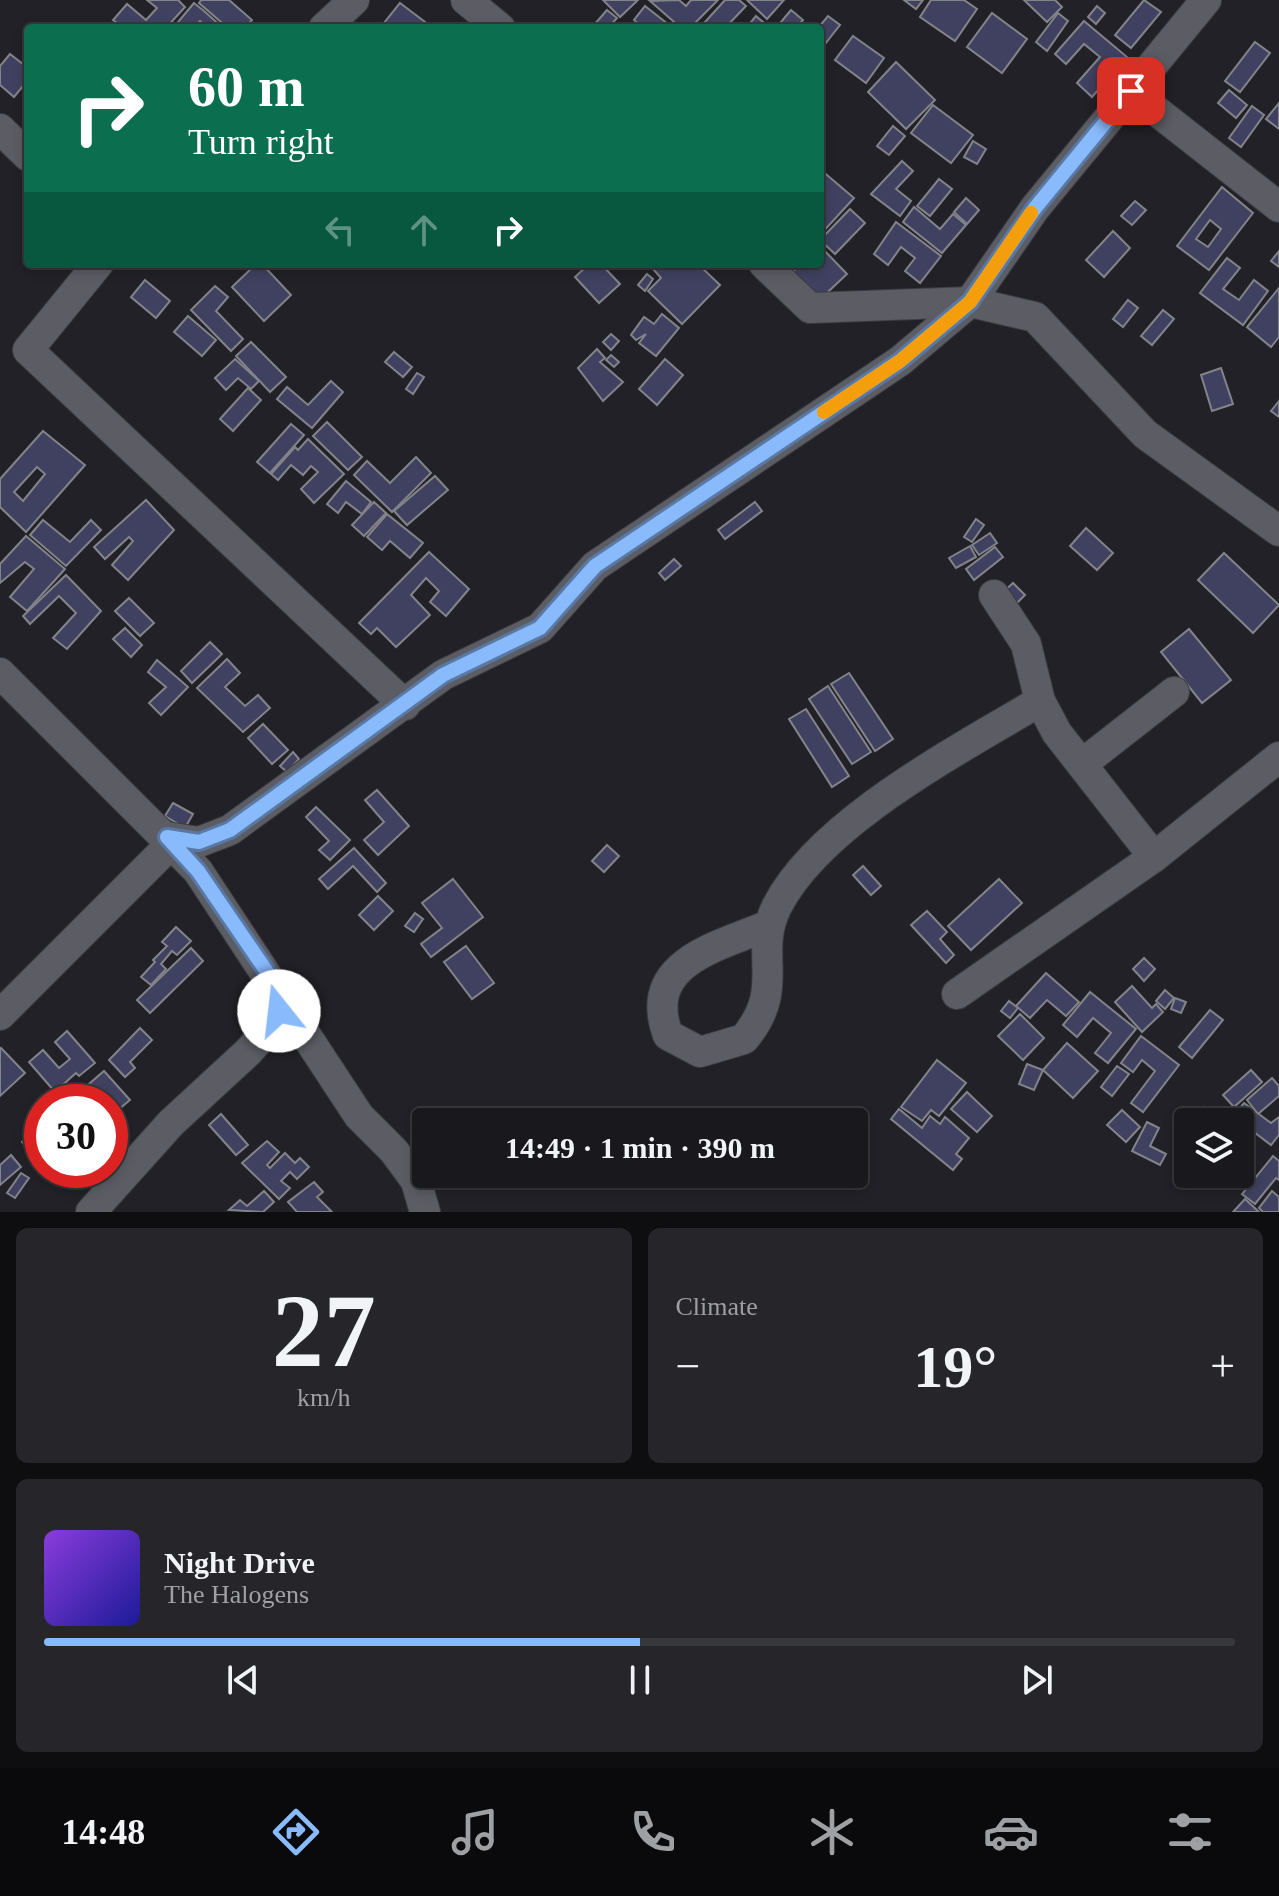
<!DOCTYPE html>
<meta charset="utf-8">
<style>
:root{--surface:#19191d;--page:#26262a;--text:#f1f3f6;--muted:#9fa0a4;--line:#37383b;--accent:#89bafc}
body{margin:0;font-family:"Times New Roman",serif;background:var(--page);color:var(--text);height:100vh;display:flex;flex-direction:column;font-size:30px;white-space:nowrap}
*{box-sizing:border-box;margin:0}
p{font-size:26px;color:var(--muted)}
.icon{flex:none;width:44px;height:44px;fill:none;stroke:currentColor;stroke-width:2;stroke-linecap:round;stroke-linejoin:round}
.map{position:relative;height:1212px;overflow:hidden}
.drawer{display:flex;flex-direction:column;gap:16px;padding:16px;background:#0e0e10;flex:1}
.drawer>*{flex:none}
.guide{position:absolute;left:24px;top:24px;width:800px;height:244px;border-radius:8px;box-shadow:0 4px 12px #0003,0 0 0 2px var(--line);background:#0b6e4f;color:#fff;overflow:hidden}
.controls{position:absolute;left:1174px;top:1108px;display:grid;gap:16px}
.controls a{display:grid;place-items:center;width:80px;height:80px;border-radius:8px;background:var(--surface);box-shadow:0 4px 12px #0003,0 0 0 2px var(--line);font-size:40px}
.speed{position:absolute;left:24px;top:1084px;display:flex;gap:16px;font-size:40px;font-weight:700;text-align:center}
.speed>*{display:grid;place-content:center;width:104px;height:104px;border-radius:50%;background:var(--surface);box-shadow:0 4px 12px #0003,0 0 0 2px var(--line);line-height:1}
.speed .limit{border:12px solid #d22;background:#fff;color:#111}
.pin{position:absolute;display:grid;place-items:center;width:68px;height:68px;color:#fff;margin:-34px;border-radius:16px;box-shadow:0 4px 12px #0006}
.me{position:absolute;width:88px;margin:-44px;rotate:344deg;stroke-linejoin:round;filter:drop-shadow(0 0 6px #0008)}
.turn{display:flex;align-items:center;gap:28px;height:168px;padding:0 32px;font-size:36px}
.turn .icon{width:104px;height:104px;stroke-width:2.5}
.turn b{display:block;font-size:56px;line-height:68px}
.lanes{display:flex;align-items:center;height:76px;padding:0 32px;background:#0003;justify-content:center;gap:40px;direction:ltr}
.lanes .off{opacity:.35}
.big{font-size:60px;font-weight:700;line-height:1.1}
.drawer .widget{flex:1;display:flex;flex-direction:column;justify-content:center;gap:12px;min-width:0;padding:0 28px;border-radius:12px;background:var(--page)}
.drawer .dial{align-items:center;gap:0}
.dial b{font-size:104px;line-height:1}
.song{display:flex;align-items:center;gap:24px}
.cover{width:96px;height:96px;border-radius:12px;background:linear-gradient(135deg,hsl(270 70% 55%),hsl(240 70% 35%))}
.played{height:8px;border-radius:4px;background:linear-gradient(90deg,var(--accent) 50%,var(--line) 50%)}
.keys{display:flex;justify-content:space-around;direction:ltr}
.heat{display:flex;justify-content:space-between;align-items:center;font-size:44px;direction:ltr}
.drawer .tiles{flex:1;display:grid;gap:16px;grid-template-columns:1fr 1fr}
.widget:last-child{grid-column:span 2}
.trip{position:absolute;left:412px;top:1108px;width:456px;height:80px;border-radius:8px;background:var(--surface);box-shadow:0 4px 12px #0003,0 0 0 2px var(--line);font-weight:700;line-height:80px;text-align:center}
.tab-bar{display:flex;height:128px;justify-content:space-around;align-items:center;background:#0a0a0c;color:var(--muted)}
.tab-bar .icon{width:56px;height:56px}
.tab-bar .current{color:var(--accent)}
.tab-bar b{font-size:36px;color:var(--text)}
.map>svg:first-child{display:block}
</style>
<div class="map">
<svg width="1279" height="1212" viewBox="0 0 1279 1212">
<rect width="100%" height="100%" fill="#212127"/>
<g fill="#404160" stroke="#83838a" stroke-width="2" fill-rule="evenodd">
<path d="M147 0H178L185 7 166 28H124L113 20 127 4 146 20 157 8Z"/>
<path d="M201 0H229L252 20 245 28H228L199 3Z"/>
<path d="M603 0H638L620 17Z"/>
<path d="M679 0 686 6 691 0H718L690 28H681L650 1Z"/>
<path d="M725 0H739L746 6 725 28H711L705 22Z"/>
<path d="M747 0H784L767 19Z"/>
<path d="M904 0H923L916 9Z"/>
<path d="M931 0H964L977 9 955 41 920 17Z"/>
<path d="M1024 0H1055L1062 7 1047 22Z"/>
<path d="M1144 0 1161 12 1131 48 1115 35Z"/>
<path d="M194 3 204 11 223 28H207L200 21 194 28H173Z"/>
<path d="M400 3 433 28H380Z"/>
<path d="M645 6 673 28H643L634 20Z"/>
<path d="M1097 6 1105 13 1096 24 1088 17Z"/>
<path d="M607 10 617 18 608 28H597L594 25Z"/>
<path d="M791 10 803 20 796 28H776Z"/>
<path d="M992 13 1027 39 1002 73 967 47Z"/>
<path d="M1058 13 1068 21 1047 51 1036 42Z"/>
<path d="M756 16 770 28H746Z"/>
<path d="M828 16 840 25 825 44 820 40 818 28Z"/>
<path d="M1084 21 1127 57 1092 97 1077 83 1100 57 1084 44 1066 64 1055 54Z"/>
<path d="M853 36 884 58 866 83 835 60Z"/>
<path d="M1255 42 1270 53 1240 92 1225 81Z"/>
<path d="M10 54 28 68V80L14 97 0 85V66Z"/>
<path d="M896 62 935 100 906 129 868 92Z"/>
<path d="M1229 90 1247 105 1236 118 1218 103Z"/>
<path d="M1279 103V129L1266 119Z"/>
<path d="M933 105 973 135 951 163 911 133Z"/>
<path d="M1252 106 1264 115 1241 147 1229 138Z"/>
<path d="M893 126 905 136 889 155 877 146Z"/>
<path d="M973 141 986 149 977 164 964 157Z"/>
<path d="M902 161 913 171 896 189 911 201 900 216 871 194Z"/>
<path d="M820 169 854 198 820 235V205L825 199 820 194Z"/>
<path d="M939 179 952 189 930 216 917 206Z"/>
<path d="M1222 187 1253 213 1209 270 1177 246ZM1210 220 1221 229 1208 247 1196 239Z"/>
<path d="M966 198 979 210 967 224 954 212Z"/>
<path d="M1135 201 1146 210 1132 225 1121 216Z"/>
<path d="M914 207 940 229 953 214 966 225 942 253 903 222Z"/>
<path d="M850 209 865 223 835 254 820 240Z"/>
<path d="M896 222 941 256 920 283 905 271 915 258 901 247 888 265 874 254Z"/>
<path d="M1113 231 1130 248 1104 277 1086 260Z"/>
<path d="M820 246 847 274 815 304 788 276 801 264H820Z"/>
<path d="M1279 251V267L1271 261Z"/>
<path d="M1227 258 1240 268 1223 289 1239 300 1254 280 1268 291 1243 325 1200 293Z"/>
<path d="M256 264H262L291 295 264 321 232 287Z"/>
<path d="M589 264H601L620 284 599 303 575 277Z"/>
<path d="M661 264H698L720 285 682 324 648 291 661 278 654 270Z"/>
<path d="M647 274 653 279 645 291 638 285Z"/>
<path d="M145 280 170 301 156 318 131 297Z"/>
<path d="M215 286 228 297 216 311 243 339 231 351 191 310Z"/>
<path d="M1279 288V337L1271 347 1247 327Z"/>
<path d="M1128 300 1138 308 1123 327 1113 319Z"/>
<path d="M1163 310 1174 319 1152 345 1141 336Z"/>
<path d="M662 314 679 328 656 356 639 343 646 334 636 340 631 335 644 317 654 324Z"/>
<path d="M188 316 216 340 202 356 174 332Z"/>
<path d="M611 334 619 341 611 350 603 342Z"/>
<path d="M251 342 286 377 270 392 236 356Z"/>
<path d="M597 349 605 358 600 362 623 382 603 401 578 368Z"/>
<path d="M394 352 412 367 403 377 385 362Z"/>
<path d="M611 355 619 362 614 367 606 360Z"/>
<path d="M235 359 259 381 251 389 238 378 226 390 215 378Z"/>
<path d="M665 359 683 375 657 405 639 389Z"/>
<path d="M1221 368 1233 404 1212 411 1201 375Z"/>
<path d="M417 373 424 377 413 394 406 389Z"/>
<path d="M331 381 343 392 312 428 277 399 287 387 308 405Z"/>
<path d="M248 388 261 400 233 431 220 419Z"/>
<path d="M1279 401V417L1271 411Z"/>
<path d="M327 422 362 457 348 470 313 436Z"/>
<path d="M291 424 304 435 270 473 257 462Z"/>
<path d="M43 431 85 465 26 532 0 507V479ZM37 467 45 474 23 501 14 492Z"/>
<path d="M308 439 344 474 314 503 301 489 318 472 311 466 303 475 291 465 278 480 271 474 295 447 298 450Z"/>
<path d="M416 457 431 473 392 512 354 475 367 461 390 483Z"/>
<path d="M435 476 448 490 407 525 394 511Z"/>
<path d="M346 481 371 502 362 514 346 502 338 513 327 504Z"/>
<path d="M146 500 174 530 128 580 112 565 133 541 129 537 105 559 94 547Z"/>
<path d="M374 502 386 513 364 536 352 525Z"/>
<path d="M755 502 762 511 725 539 718 530Z"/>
<path d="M387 514 423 543 410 558 390 541 382 550 367 537Z"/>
<path d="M976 519 984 525 972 542 964 537Z"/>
<path d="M43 520 70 542 91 520 101 530 66 566 30 535Z"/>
<path d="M1086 528 1113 553 1097 570 1070 546Z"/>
<path d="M990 533 997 543 979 555 972 545Z"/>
<path d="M26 536 65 569 27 611 10 597 34 569 25 562 0 583V564Z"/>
<path d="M970 546 976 557 956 568 949 558Z"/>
<path d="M995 547 1003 557 974 580 966 569Z"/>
<path d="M429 552 469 589 446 616 430 602 439 591 426 578 411 595 430 615 396 647 377 628 371 634 359 623Z"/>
<path d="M1224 553 1279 605 1253 633 1198 580Z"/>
<path d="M674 559 681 566 665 580 659 573Z"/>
<path d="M66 575 101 611 67 649 53 638 76 613 59 596 30 624 23 616Z"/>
<path d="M1013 583 1025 595 1015 605 1003 592Z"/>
<path d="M129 598 154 623 140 636 115 611Z"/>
<path d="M125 628 142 645 131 657 113 639Z"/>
<path d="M1189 629 1231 680 1202 703 1161 652Z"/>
<path d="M210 642 222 654 192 683 181 671Z"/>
<path d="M227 659 240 673 225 687 245 706 258 695 270 708 243 732 197 688Z"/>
<path d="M157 660 188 687 161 715 149 703 166 687 148 672Z"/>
<path d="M849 673 893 739 875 751 831 684Z"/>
<path d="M828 686 871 752 852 764 809 699Z"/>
<path d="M806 709 849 776 832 787 789 719Z"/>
<path d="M263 724 288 750 272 764 248 738Z"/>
<path d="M293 752 299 759 287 772 280 766Z"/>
<path d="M377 790 409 826 378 855 364 840 384 822 365 800Z"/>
<path d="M173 803 193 814 185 828 165 816Z"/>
<path d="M316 807 350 840 330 860 319 850 329 841 306 817Z"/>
<path d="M607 845 619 856 604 872 592 861Z"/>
<path d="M354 848 386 883 377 892 353 866 328 889 319 879Z"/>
<path d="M863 866 881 886 871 895 853 875Z"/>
<path d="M453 879 483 917 431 957 421 944 442 928 422 903Z"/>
<path d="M999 879 1022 903 971 950 948 926Z"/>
<path d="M378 896 393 911 374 930 359 915Z"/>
<path d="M927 911 947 932 940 939 954 955 946 963 911 925Z"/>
<path d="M415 913 423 919 414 932 405 926Z"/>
<path d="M176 927 191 941 177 955 172 951 161 964 166 969 151 985 141 977 155 962 153 960 167 946 162 942Z"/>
<path d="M466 946 494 983 472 999 444 962Z"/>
<path d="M191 948 203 961 150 1013 137 1000Z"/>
<path d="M1144 958 1155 969 1144 981 1133 969Z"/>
<path d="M1046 973 1079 1002 1066 1016 1047 1000 1030 1018 1016 1006Z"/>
<path d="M1132 986 1152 1008 1156 1004 1163 1012 1142 1032 1115 1002Z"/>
<path d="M1165 990 1174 998 1165 1009 1156 1001Z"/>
<path d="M1090 992 1136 1029 1108 1063 1095 1053 1111 1033 1093 1018 1077 1037 1063 1025Z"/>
<path d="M1175 998 1186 1002 1181 1013 1171 1009Z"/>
<path d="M1009 1001 1018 1008 1010 1018 1001 1011Z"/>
<path d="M1210 1010 1223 1020 1192 1058 1179 1047Z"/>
<path d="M1020 1014 1044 1038 1023 1060 998 1036Z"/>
<path d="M140 1028 152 1040 130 1062 135 1068 125 1077 109 1060Z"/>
<path d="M67 1031 95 1063 79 1076 76 1073 55 1092 29 1062 43 1050 59 1068 70 1059 55 1042Z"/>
<path d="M1141 1036 1179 1065 1143 1112 1131 1103 1155 1071 1142 1060 1133 1072 1121 1063Z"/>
<path d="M1067 1043 1098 1071 1073 1098 1043 1070Z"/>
<path d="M1 1048 25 1073 0 1096V1049Z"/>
<path d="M937 1060 966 1083 939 1116 931 1110 922 1121 901 1107Z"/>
<path d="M1027 1064 1043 1070 1034 1090 1019 1084Z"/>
<path d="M1117 1066 1129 1074 1112 1096 1101 1087Z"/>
<path d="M1251 1070 1262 1082 1234 1107 1223 1095Z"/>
<path d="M104 1071 130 1100 118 1110 101 1090 87 1102H68Z"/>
<path d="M1272 1078 1279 1086V1096L1258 1114 1247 1100Z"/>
<path d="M967 1092 992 1116 977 1132 951 1109Z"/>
<path d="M1244 1103 1271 1123 1279 1117V1135L1271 1145 1233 1116Z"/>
<path d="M1205 1107 1218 1118 1215 1122H1193Z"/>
<path d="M899 1109 922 1128 930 1116 940 1124 945 1117 969 1138 956 1154 962 1159 953 1170 891 1119Z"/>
<path d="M1122 1110 1140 1127 1126 1142 1107 1125Z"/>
<path d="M221 1114 248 1145 236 1155 209 1125Z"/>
<path d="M1147 1122 1159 1128 1150 1146 1166 1154 1160 1165 1132 1151Z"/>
<path d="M1188 1128V1146L1179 1139Z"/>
<path d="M32 1134 41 1144 30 1152 22 1142Z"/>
<path d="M267 1141 279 1152 267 1165 270 1168 285 1153 295 1163 300 1158 309 1167 297 1179 290 1172 281 1181 290 1188 279 1199 242 1163Z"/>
<path d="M11 1155 21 1167 0 1185V1165Z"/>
<path d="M1273 1156 1279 1161V1180L1276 1178 1255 1204 1242 1194Z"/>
<path d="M21 1173 29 1178 15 1198 7 1193Z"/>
<path d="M314 1182 323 1192 317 1197 332 1212H297L288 1202Z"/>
<path d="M264 1191 274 1202 263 1212 229 1210 240 1200 247 1206Z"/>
<path d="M1272 1191 1279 1197V1212H1263L1259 1208Z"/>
<path d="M1245 1199 1259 1212H1233Z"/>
</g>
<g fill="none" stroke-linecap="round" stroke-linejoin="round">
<g stroke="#3c3d42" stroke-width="32">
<g id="minor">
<path d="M466 0 500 28"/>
<path d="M324 28 354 0"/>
<path d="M1131 91 1279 207"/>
<path d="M0 129 28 156"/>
<path d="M98 264 28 350 405 705"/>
<path d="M764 264 810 308 970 302 1035 317 1145 434 1279 531"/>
<path d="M994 595 1026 644 1040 701 1057 733 1154 857"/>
<path d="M0 673 198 871 359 1116 394 1151 416 1181 425 1212"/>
<path d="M1082 764 1174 692"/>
<path d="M167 837 199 842 230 830 443 675 540 628 595 566 900 361 970 302 1035 208 1206 0"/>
<path d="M769 925C718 947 641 962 668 1035L700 1052 744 1039C788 986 752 956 777 906 821 821 959 750 1040 701"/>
<path d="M957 994 1154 857 1279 757"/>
<path d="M0 1015 172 843"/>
<path d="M91 1212 171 1123 248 1052 274 1023 279 1011 278 988"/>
</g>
</g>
<use href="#minor" stroke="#5c5d64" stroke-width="30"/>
</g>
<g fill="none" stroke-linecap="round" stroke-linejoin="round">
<g stroke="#5979a4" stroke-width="20">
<path id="route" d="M279 1011 278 988 198 871 167 837 199 842 230 830 443 675 540 628 595 566 900 361 970 302 1035 208 1131 91"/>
</g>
<use href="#route" stroke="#89bafc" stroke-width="14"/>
<path stroke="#f59e0b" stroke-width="14" d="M824 412 900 361 970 302 1031 213"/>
</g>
</svg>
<div class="controls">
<a><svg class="icon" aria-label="layers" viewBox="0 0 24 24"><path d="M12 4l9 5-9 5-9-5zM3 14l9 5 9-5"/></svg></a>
</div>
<div class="speed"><div class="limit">30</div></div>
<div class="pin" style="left:1131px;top:91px;background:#d93025"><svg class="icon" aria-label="arrive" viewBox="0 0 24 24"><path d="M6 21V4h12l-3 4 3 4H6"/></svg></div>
<svg class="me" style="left:279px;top:1011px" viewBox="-20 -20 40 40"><circle r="19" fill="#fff"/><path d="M0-13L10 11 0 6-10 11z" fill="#89bafc"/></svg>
<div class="trip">14:49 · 1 min · 390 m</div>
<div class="guide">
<div class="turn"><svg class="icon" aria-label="right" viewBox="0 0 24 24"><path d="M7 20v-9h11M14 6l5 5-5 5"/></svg><div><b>60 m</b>Turn right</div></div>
<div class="lanes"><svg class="icon off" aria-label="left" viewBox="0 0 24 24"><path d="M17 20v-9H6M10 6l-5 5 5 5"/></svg><svg class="icon off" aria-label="ahead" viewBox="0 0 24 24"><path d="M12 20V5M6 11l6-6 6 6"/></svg><svg class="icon" aria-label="right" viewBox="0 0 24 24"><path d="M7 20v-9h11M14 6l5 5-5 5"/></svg></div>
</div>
</div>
<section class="drawer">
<div class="tiles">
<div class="widget dial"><b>27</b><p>km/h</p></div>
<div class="widget"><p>Climate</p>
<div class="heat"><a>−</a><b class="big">19°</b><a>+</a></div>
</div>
<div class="widget">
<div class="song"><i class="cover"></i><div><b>Night Drive</b><p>The Halogens</p></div></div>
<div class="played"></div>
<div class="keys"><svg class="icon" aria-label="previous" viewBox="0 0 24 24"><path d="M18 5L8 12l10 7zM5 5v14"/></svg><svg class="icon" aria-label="pause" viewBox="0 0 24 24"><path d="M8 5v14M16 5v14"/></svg><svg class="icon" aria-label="next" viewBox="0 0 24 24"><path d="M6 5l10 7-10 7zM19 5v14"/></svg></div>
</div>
</div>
</section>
<nav class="tab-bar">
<b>14:48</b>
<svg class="icon current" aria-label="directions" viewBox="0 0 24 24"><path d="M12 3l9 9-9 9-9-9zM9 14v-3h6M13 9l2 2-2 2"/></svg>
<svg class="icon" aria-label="music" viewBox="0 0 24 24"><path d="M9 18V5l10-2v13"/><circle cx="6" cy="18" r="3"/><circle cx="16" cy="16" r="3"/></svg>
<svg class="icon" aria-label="phone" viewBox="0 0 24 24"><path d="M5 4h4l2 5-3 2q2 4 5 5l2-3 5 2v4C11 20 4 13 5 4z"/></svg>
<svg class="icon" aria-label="climate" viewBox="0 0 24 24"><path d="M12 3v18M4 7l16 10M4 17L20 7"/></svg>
<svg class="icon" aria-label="car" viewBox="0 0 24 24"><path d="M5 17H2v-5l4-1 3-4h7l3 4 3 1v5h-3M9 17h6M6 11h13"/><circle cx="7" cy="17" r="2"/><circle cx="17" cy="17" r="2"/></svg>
<svg class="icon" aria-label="filters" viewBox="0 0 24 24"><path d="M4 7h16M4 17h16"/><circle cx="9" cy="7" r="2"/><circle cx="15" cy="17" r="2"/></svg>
</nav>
